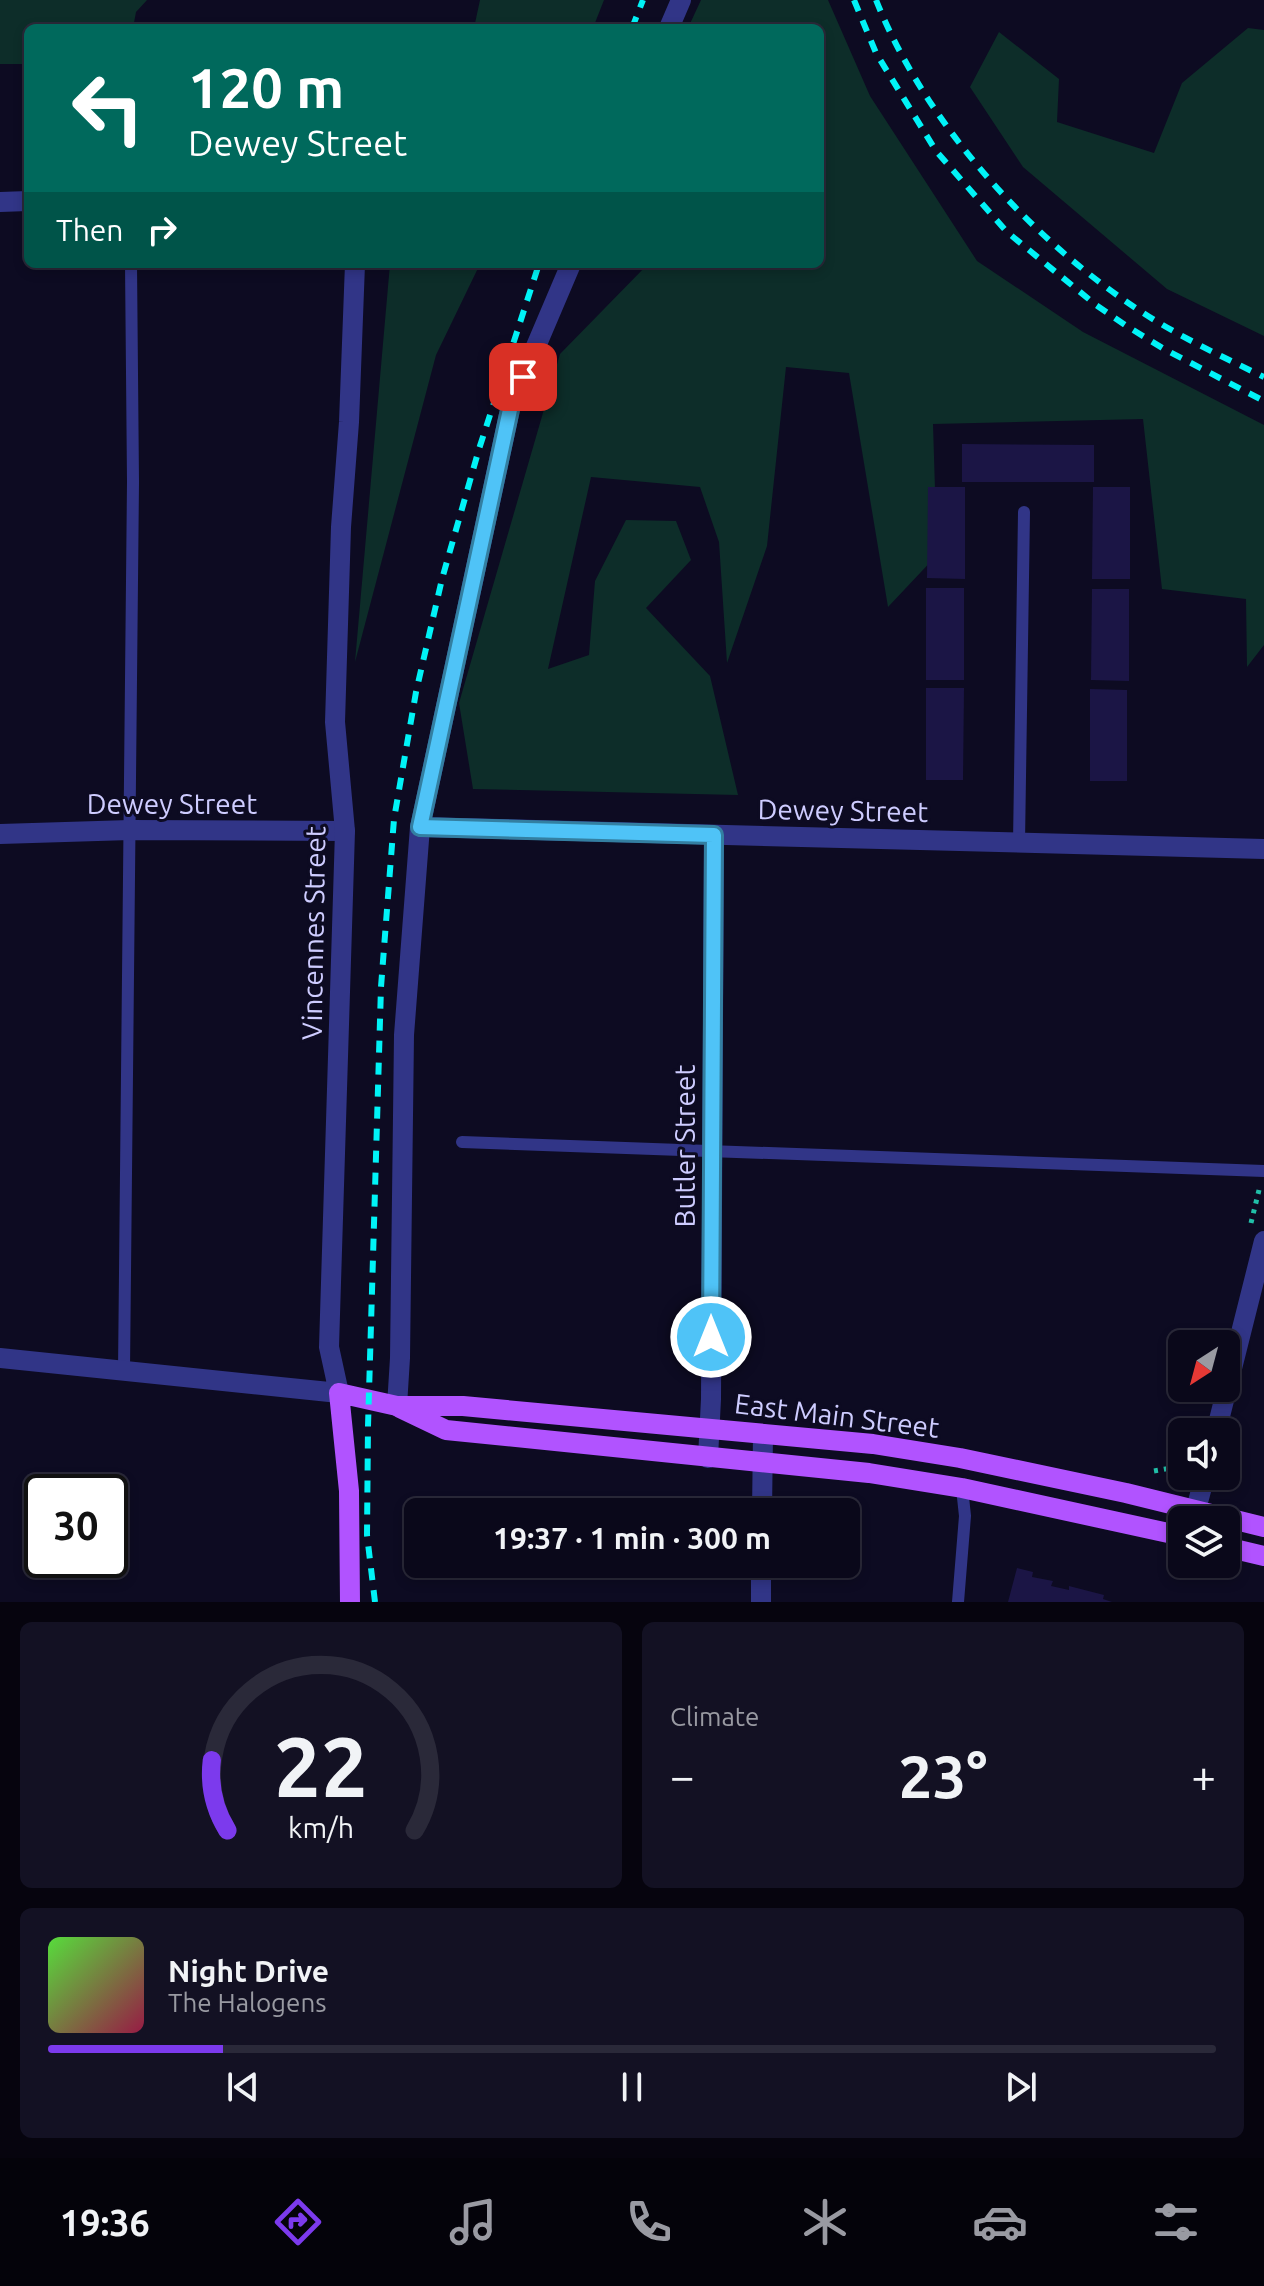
<!DOCTYPE html>
<meta charset="utf-8">
<style>
:root{--surface:#0a081a;--page:#131123;--text:#f1f3f6;--muted:#999aa2;--line:#2a2939;--accent:#7c3aed}
body{margin:0;font-family:Ubuntu,sans-serif;background:var(--page);color:var(--text);height:100vh;display:flex;flex-direction:column;font-size:30px;white-space:nowrap}
*{box-sizing:border-box;margin:0}
p{font-size:26px;color:var(--muted)}
.icon{flex:none;width:44px;height:44px;fill:none;stroke:currentColor;stroke-width:2;stroke-linecap:round;stroke-linejoin:round}
.map{position:relative;height:1602px;overflow:hidden}
.drawer{display:flex;flex-direction:column;gap:20px;padding:20px;background:#06040e;flex:1}
.drawer>*{flex:none}
.hud{position:absolute;left:24px;top:24px;width:800px;height:244px;border-radius:12px;box-shadow:0 4px 12px #0003,0 0 0 2px var(--line);background:#00695c;color:#fff;overflow:hidden}
.needle{width:52px;rotate:216deg}
.buttons{position:absolute;left:1168px;top:1330px;display:grid;gap:16px}
.buttons a{display:grid;place-items:center;width:72px;height:72px;border-radius:12px;background:var(--surface);box-shadow:0 4px 12px #0003,0 0 0 2px var(--line);font-size:40px}
.speed{position:absolute;left:24px;top:1474px;display:flex;gap:16px;font-size:40px;font-weight:700;text-align:center}
.speed>*{display:grid;place-content:center;width:104px;height:104px;border-radius:50%;background:var(--surface);box-shadow:0 4px 12px #0003,0 0 0 2px var(--line);line-height:1}
.speed .limit{border:4px solid #111;border-radius:12px;background:#fff;color:#111}
.pin{position:absolute;display:grid;place-items:center;width:68px;height:68px;color:#fff;margin:-34px;border-radius:16px;box-shadow:0 4px 12px #0006}
.me{position:absolute;width:88px;margin:-44px;rotate:0deg;stroke-linejoin:round;filter:drop-shadow(0 0 6px #0008)}
.turn{display:flex;align-items:center;gap:28px;height:168px;padding:0 32px;font-size:36px}
.turn .icon{width:104px;height:104px;stroke-width:2.5}
.turn b{display:block;font-size:56px;line-height:68px}
.then{display:flex;align-items:center;height:76px;padding:0 32px;background:#0003;gap:16px;font-size:30px}
.big{font-size:60px;font-weight:700;line-height:1.1}
.drawer .widget{flex:1;display:flex;flex-direction:column;justify-content:center;gap:12px;min-width:0;padding:0 28px;border-radius:12px;background:var(--page)}
.drawer .dial{align-items:center;gap:0}
.dial svg{height:208px;overflow:visible;fill:none;stroke:var(--line);stroke-width:7;stroke-linecap:round;text-anchor:middle}
.dial text{fill:var(--text);stroke:none}
.song{display:flex;align-items:center;gap:24px}
.cover{width:96px;height:96px;border-radius:12px;background:linear-gradient(135deg,hsl(110 70% 55%),hsl(340 70% 35%))}
.played{height:8px;border-radius:4px;background:linear-gradient(90deg,var(--accent) 15%,var(--line) 15%)}
.keys{display:flex;justify-content:space-around;direction:ltr}
.heat{display:flex;justify-content:space-between;align-items:center;font-size:44px;direction:ltr}
.drawer .tiles{flex:1;display:grid;gap:20px;grid-template-columns:1fr 1fr}
.widget:last-child{grid-column:span 2}
.trip{position:absolute;left:404px;top:1498px;width:456px;height:80px;border-radius:12px;background:var(--surface);box-shadow:0 4px 12px #0003,0 0 0 2px var(--line);font-weight:700;line-height:80px;text-align:center}
.tab-bar{display:flex;height:128px;justify-content:space-around;align-items:center;background:#04030a;color:var(--muted)}
.tab-bar .icon{width:56px;height:56px}
.tab-bar .current{color:var(--accent)}
.tab-bar b{font-size:36px;color:var(--text)}
.map>svg:first-child{display:block}
</style>
<div class="map">
<svg width="1264" height="1602" viewBox="0 0 1264 1602">
<rect width="100%" height="100%" fill="#0d0b22"/>
<g fill="#0d2d29">
<path d="M0 0H147L136 12 133 28H28V64H0Z"/>
<path d="M480 0H604L593 28H474Z"/>
<path d="M701 0H828L870 96 977 261 1083 332 1264 425V645L1247 667 1246 599 1162 589 1143 419 933 424 937 555 888 607 849 373 786 367 767 546 727 663 719 542 700 487 591 477 548 669 589 655 595 581 626 520 676 521 691 560 646 608 710 676 738 795 473 789 459 703 560 354 648 264H820V28H688Z"/>
<path d="M1248 28 1264 30V336L1167 289 1023 167 970 87 999 32 1059 79 1057 122 1154 153 1182 83Z"/>
<path d="M390 264H480L436 355 355 662Z"/>
</g>
<g fill="#1b1545">
<path d="M962 444 1094 445V482H962Z"/>
<path d="M928 487H965V579L927 578Z"/>
<path d="M1093 487H1130V579H1092Z"/>
<rect x="926" y="588" width="38" height="92"/>
<path d="M1092 589H1129V681L1091 680Z"/>
<path d="M926 688H964L963 780H926Z"/>
<path d="M1090 689 1127 690V781H1090Z"/>
<path d="M1017 1568 1033 1572 1032 1577 1053 1581 1051 1586 1069 1590V1586L1104 1595 1103 1599 1112 1602H1008Z"/>
</g>
<g fill="none" stroke-linecap="round" stroke-linejoin="round">
<g stroke="#21bfa8" stroke-width="5" stroke-dasharray="4 6" stroke-linecap="butt">
<path d="M1251 1223 1259 1190"/>
<path d="M1154 1471 1177 1467 1182 1464"/>
</g>
<g stroke="#313587" stroke-width="12">
<path d="M1019 843 1024 512"/>
<path d="M462 1142 1264 1171"/>
<path d="M124 1371 133 482 131 264"/>
<path d="M958 1602 965 1516 962 1488"/>
</g>
<g stroke="#313587" stroke-width="20">
<path d="M669 28 681 0"/>
<path d="M0 202 28 201"/>
<path d="M420 827 1264 849"/>
<path d="M0 834 130 830 345 831"/>
<path d="M0 1358 339 1393 329 1347 345 831 335 722 341 527 349 422 355 264"/>
<path d="M397 1406 400 1358 404 1035 420 827 511 405 571 264"/>
<path d="M1216 1432 1264 1241"/>
<path d="M708 1458 711 1399 714 835"/>
<path d="M762 1512 763 1434"/>
<path d="M1193 1520 1205 1476"/>
<path d="M761 1602V1564"/>
</g>
<g stroke="#b153ff" stroke-width="20">
<path d="M400 1408 446 1430 869 1473 962 1488 1182 1536"/>
<path d="M1226 1547 1264 1556"/>
<path d="M350 1602 349 1491 339 1393 397 1406H463L873 1444 960 1458 1126 1493 1264 1527"/>
</g>
<g stroke="#00f3f7" stroke-width="6" stroke-dasharray="12 10" stroke-linecap="butt">
<path d="M854 0 876 53 936 151 1007 232 1096 305 1125 325 1164 349 1264 401"/>
<path d="M876 0C927 128 1039 249 1156 321 1191 342 1227 359 1264 377"/>
<path d="M632 28 643 0"/>
<path d="M375 1602 367 1535 368 1426 381 987 394 819 416 692 442 579 479 449 539 264"/>
</g>
</g>
<g fill="none" stroke-linecap="round" stroke-linejoin="round">
<g stroke="#337fa1" stroke-width="20">
<path id="route" d="M523 377 511 405 420 827 714 835 711 1337"/>
</g>
<use href="#route" stroke="#4fc3f7" stroke-width="14"/>
</g>
<g text-anchor="middle" dominant-baseline="central" stroke-width="6" stroke-linejoin="round" paint-order="stroke">
<g font-size="28" fill="#ceccff" stroke="#0d0b22">
<text x="172" y="803">Dewey Street</text>
<text transform="translate(843 810) rotate(1)">Dewey Street</text>
<text transform="translate(313 933) rotate(-89)">Vincennes Street</text>
<text transform="translate(684 1146) rotate(-90)">Butler Street</text>
<text transform="translate(837 1415) rotate(7)">East Main Street</text>
</g>
</g>
</svg>
<div class="buttons">
<a><svg class="needle" viewBox="-14 -14 28 28"><path d="M0-13l5 13h-10z" fill="#e53935"/><path d="M0 13l5-13h-10z" fill="#999aa2"/></svg></a>
<a><svg class="icon" aria-label="sound" viewBox="0 0 24 24"><path d="M4 9h4l5-4v14l-5-4H4zM17 9q2 3 0 6"/></svg></a>
<a><svg class="icon" aria-label="layers" viewBox="0 0 24 24"><path d="M12 4l9 5-9 5-9-5zM3 14l9 5 9-5"/></svg></a>
</div>
<div class="speed"><div class="limit">30</div></div>
<div class="pin" style="left:523px;top:377px;background:#d93025"><svg class="icon" aria-label="arrive" viewBox="0 0 24 24"><path d="M6 21V4h12l-3 4 3 4H6"/></svg></div>
<svg class="me" style="left:711px;top:1337px" viewBox="-20 -20 40 40"><circle r="17" fill="#4fc3f7" stroke="#fff" stroke-width="3"/><path d="M0-11L8 9 0 5-8 9z" fill="#fff"/></svg>
<div class="trip">19:37 · 1 min · 300 m</div>
<div class="hud">
<div class="turn"><svg class="icon" aria-label="left" viewBox="0 0 24 24"><path d="M17 20v-9H6M10 6l-5 5 5 5"/></svg><div><b>120 m</b>Dewey Street</div></div>
<div class="then">Then<svg class="icon" aria-label="right" viewBox="0 0 24 24"><path d="M7 20v-9h11M14 6l5 5-5 5"/></svg></div>
</div>
</div>
<section class="drawer">
<div class="tiles">
<div class="widget dial"><svg viewBox="0 0 100 80">
<path d="M14 69A42 42 0 1 1 86 69"/>
<path d="M14 69A42 42 0 0 1 8 42" stroke="#7c3aed"/>
<text x="50" y="56" font-size="32" font-weight="700">22</text>
<text x="50" y="72" font-size="11">km/h</text>
</svg></div>
<div class="widget"><p>Climate</p>
<div class="heat"><a>−</a><b class="big">23°</b><a>+</a></div>
</div>
<div class="widget">
<div class="song"><i class="cover"></i><div><b>Night Drive</b><p>The Halogens</p></div></div>
<div class="played"></div>
<div class="keys"><svg class="icon" aria-label="previous" viewBox="0 0 24 24"><path d="M18 5L8 12l10 7zM5 5v14"/></svg><svg class="icon" aria-label="pause" viewBox="0 0 24 24"><path d="M8 5v14M16 5v14"/></svg><svg class="icon" aria-label="next" viewBox="0 0 24 24"><path d="M6 5l10 7-10 7zM19 5v14"/></svg></div>
</div>
</div>
</section>
<nav class="tab-bar">
<b>19:36</b>
<svg class="icon current" aria-label="directions" viewBox="0 0 24 24"><path d="M12 3l9 9-9 9-9-9zM9 14v-3h6M13 9l2 2-2 2"/></svg>
<svg class="icon" aria-label="music" viewBox="0 0 24 24"><path d="M9 18V5l10-2v13"/><circle cx="6" cy="18" r="3"/><circle cx="16" cy="16" r="3"/></svg>
<svg class="icon" aria-label="phone" viewBox="0 0 24 24"><path d="M5 4h4l2 5-3 2q2 4 5 5l2-3 5 2v4C11 20 4 13 5 4z"/></svg>
<svg class="icon" aria-label="climate" viewBox="0 0 24 24"><path d="M12 3v18M4 7l16 10M4 17L20 7"/></svg>
<svg class="icon" aria-label="car" viewBox="0 0 24 24"><path d="M5 17H2v-5l4-1 3-4h7l3 4 3 1v5h-3M9 17h6M6 11h13"/><circle cx="7" cy="17" r="2"/><circle cx="17" cy="17" r="2"/></svg>
<svg class="icon" aria-label="filters" viewBox="0 0 24 24"><path d="M4 7h16M4 17h16"/><circle cx="9" cy="7" r="2"/><circle cx="15" cy="17" r="2"/></svg>
</nav>
